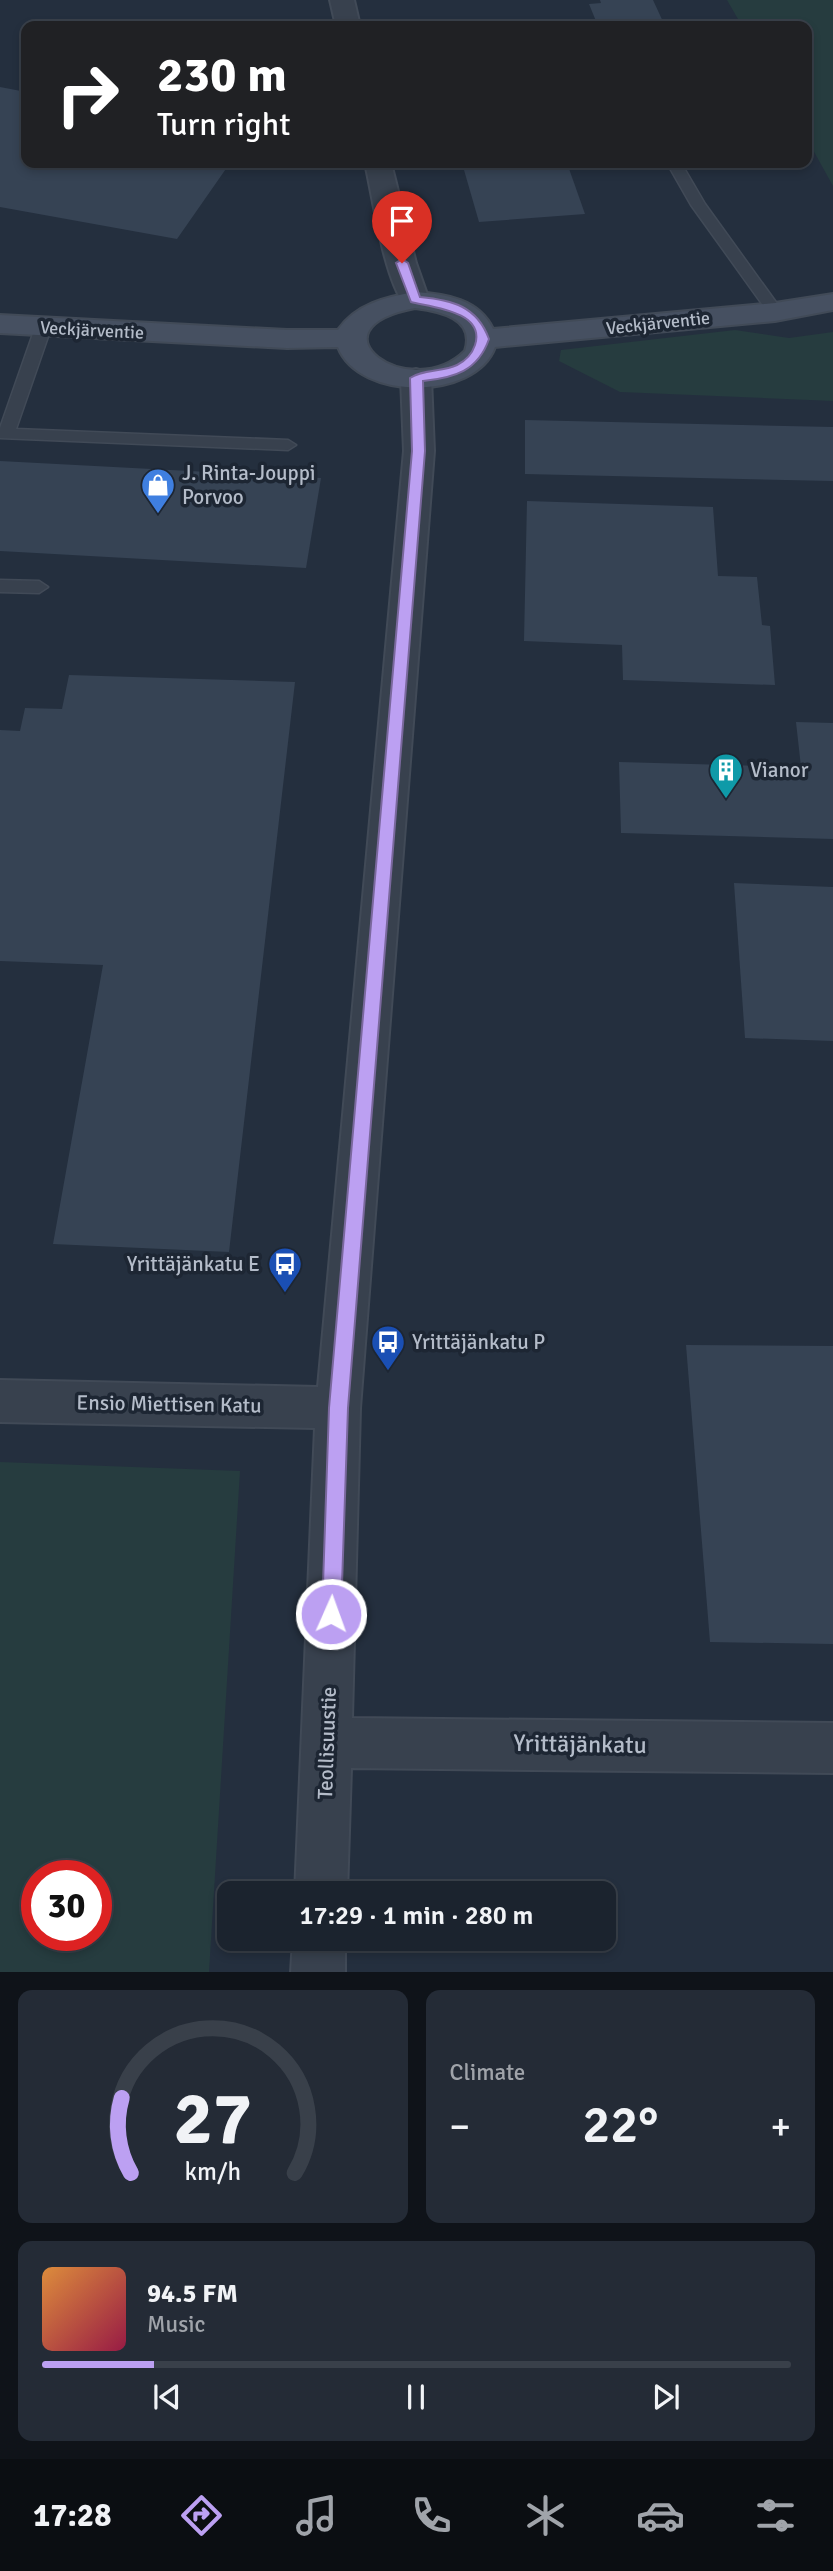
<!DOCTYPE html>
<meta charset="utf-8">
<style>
:root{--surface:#1b232e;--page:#242b36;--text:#f1f3f6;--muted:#a0a4aa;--line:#39404a;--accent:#bca0f2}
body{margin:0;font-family:Signika,sans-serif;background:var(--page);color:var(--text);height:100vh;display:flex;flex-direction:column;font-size:26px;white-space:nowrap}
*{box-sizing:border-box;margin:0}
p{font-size:23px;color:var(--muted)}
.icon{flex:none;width:38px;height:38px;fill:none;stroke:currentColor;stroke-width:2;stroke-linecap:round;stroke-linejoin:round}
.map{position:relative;height:1972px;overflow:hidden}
.drawer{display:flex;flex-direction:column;gap:18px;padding:18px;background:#0f1319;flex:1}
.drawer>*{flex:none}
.hud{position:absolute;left:21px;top:21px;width:791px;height:147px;border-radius:14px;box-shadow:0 4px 10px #0003,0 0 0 2px var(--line);background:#202124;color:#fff;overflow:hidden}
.speed{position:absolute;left:21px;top:1860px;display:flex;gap:14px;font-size:35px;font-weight:700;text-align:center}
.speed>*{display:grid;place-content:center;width:91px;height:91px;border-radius:50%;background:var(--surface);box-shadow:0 4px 10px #0003,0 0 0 2px var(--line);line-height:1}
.speed .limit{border:10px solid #d22;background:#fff;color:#111}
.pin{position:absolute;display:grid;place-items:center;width:60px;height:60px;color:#fff;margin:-72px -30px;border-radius:50% 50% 50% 0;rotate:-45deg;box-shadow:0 0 7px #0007}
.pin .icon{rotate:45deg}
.me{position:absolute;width:77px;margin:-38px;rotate:2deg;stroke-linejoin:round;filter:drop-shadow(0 0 5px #0008)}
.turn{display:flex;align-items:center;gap:24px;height:147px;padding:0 21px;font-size:32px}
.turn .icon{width:91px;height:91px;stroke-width:2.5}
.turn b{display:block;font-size:49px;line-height:60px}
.big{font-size:52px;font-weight:600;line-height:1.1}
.drawer .card{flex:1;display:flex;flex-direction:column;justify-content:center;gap:10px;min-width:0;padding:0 24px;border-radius:14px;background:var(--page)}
.drawer .dial{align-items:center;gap:0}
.dial svg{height:182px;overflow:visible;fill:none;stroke:var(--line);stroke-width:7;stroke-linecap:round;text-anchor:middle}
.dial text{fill:var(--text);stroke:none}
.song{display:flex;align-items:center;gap:21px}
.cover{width:84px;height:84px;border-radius:10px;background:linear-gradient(135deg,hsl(30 70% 55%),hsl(340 70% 35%))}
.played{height:7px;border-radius:4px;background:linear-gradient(90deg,var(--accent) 15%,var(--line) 15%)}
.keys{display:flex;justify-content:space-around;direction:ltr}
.heat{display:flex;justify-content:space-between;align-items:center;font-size:38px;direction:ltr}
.drawer .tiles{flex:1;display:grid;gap:18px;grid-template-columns:1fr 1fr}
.card:last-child{grid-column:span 2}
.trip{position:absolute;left:217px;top:1881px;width:399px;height:70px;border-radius:14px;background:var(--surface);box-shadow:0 4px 10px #0003,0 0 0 2px var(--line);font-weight:600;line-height:70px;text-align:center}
.dock{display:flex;height:112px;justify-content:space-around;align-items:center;background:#0b0e12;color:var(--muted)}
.dock .icon{width:49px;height:49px}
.dock .on{color:var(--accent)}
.dock b{font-size:32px;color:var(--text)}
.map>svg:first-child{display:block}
</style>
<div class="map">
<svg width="833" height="1973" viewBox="0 0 833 1973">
<rect width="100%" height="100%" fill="#242f3e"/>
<g fill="#263c3f" fill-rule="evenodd">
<path d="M727 0H833V186L807 139V26H742Z"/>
<path d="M735 330 789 338 833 332V401L620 392 559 361 561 350Z"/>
<path d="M0 1462 240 1471 209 1972H0ZM96 1876V1936H37V1876Z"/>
</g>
<g fill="#364354">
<path d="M600 0H653L665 26H598L589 4 601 3Z"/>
<path d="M26 85V163H230L177 239 0 207V87L21 91Z"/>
<path d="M462 163H567L585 214 479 222Z"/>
<path d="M525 420 833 427V481L525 474Z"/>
<path d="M0 461 321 478 306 568 0 551Z"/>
<path d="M527 501 713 507 718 576 757 577 762 625 770 626 775 685 623 680 622 645 524 641Z"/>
<path d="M69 675 295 682 229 1252 53 1244 103 965 0 961V730L20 731 25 708 62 709Z"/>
<path d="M796 722 833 723V839L621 833 619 762 801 767Z"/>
<path d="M734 883 833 887V1041L745 1038Z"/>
<path d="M686 1345 833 1346V1644L710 1642Z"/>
</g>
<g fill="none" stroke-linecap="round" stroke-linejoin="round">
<g stroke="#414a57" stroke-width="3">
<g id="lane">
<path d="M667 163H681L705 204 783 312 780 315H770L691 205Z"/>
<path d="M43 323 51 328 16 429 288 440 296 445 288 450 0 438V428L35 328Z"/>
<path d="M0 580 39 581 48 587 39 593 0 592Z"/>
</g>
</g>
<g stroke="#414a57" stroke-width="4">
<g id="street">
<path d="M330 0H354L360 26H336Z"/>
<path d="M365 163H391L416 263 429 300 425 306 415 308 405 306C383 275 374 202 365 163Z"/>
<path d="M416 369 426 372 431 378 434 451 360 1408 352 1718 833 1723V1773L351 1768 347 1894H295L315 1428 0 1422V1380L318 1387 404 451 401 378 406 372Z"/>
<path d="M293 1939H345V1973H291Z"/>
</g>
</g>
<g stroke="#414a57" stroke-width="4">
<path id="secondary" d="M415 292C446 294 479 299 493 329L775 303 833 294V310L775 321 495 347C475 401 359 401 338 347L287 348 0 333V315L287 330H338C356 304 386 297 415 292ZM415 308C439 311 476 318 465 351 410 405 305 329 415 308Z"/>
</g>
<use href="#lane" fill="#38414e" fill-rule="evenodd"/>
<use href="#street" fill="#38414e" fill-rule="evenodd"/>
<use href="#secondary" fill="#465061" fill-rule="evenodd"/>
</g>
<path fill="#bca0f2" stroke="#7a689d" stroke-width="2" d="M402 259 408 263 420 297C452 300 477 306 489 339 478 371 454 378 423 381L425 451 348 1408 341 1614 338 1621 331 1624 324 1621 322 1614 329 1408 412 451 410 378C422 369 443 372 457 365 465 361 472 354 475 345 486 311 430 307 411 302L396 263Z"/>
<defs>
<g id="shop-pin" transform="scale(1.75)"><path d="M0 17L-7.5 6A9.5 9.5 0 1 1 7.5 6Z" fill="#3f7fe0" stroke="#1d2633"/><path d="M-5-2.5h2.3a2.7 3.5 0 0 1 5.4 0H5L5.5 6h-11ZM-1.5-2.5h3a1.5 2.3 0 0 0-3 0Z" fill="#fff"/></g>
<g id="building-pin" transform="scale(1.75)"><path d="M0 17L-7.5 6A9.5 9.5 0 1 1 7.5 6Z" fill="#0f9aa8" stroke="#1d2633"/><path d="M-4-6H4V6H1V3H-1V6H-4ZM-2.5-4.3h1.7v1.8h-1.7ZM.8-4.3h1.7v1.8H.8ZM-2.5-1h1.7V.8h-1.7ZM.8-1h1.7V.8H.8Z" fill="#fff"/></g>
<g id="bus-pin" transform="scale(1.75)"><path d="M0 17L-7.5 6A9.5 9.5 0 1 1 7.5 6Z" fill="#1a4fb4" stroke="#1d2633"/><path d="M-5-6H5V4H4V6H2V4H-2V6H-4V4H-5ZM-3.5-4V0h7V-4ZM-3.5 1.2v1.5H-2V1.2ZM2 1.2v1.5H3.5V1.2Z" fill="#fff"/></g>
</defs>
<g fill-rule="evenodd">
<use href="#shop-pin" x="158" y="485"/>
<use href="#building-pin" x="726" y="770"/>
<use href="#bus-pin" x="285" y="1264"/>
<use href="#bus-pin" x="388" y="1342"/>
</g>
<g text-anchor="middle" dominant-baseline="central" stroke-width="7" stroke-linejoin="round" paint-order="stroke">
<g font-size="18" fill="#b4bcc9" stroke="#1d2633">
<text transform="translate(658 323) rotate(-6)">Veckjärventie</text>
<text transform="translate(92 330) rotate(3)">Veckjärventie</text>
</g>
<g font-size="21" fill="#b4bcc9" stroke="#1d2633" text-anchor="start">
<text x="182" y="473">J. Rinta-Jouppi<tspan x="182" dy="24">Porvoo</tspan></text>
<text x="750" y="770">Vianor</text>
<text x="260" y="1264" text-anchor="end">Yrittäjänkatu E</text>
<text x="412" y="1342">Yrittäjänkatu P</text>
</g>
<g font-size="21" fill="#b4bcc9" stroke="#1d2633">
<text transform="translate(169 1404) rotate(1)">Ensio Miettisen Katu</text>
<text transform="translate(327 1743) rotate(-88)">Teollisuustie</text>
</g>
<g font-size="24" fill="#b4bcc9" stroke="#1d2633">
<text transform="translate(580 1744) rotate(1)">Yrittäjänkatu</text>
</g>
</g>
</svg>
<div class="speed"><div class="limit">30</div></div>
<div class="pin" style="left:402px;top:263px;background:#d93025"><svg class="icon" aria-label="arrive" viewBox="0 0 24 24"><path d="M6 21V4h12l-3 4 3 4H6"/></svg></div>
<svg class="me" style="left:331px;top:1614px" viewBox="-20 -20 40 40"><circle r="17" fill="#bca0f2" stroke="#fff" stroke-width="3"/><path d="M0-11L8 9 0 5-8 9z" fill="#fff"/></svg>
<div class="trip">17:29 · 1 min · 280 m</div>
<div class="hud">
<div class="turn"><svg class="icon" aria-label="right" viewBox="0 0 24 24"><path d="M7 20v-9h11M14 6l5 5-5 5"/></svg><div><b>230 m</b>Turn right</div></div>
</div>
</div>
<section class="drawer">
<div class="tiles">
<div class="card dial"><svg viewBox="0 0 100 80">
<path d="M14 69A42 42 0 1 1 86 69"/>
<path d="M14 69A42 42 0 0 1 10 36" stroke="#bca0f2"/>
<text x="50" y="56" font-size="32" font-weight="700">27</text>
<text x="50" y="72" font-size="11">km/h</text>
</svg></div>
<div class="card"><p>Climate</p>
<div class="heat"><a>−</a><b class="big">22°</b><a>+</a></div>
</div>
<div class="card">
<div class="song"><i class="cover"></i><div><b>94.5 FM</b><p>Music</p></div></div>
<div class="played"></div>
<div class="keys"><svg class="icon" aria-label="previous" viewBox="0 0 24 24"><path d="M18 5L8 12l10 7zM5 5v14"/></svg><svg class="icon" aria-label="pause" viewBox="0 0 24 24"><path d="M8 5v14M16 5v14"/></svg><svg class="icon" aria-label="next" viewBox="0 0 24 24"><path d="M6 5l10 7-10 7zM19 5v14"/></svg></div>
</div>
</div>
</section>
<nav class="dock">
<b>17:28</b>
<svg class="icon on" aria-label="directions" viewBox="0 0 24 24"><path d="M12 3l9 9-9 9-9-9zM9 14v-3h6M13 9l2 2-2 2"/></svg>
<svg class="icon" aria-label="music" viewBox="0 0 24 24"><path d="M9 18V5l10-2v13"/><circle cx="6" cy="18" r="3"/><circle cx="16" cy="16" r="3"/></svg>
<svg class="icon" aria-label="phone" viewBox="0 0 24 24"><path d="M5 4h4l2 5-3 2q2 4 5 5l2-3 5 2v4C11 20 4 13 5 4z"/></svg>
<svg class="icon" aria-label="climate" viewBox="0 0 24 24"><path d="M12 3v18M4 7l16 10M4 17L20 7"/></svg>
<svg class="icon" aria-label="car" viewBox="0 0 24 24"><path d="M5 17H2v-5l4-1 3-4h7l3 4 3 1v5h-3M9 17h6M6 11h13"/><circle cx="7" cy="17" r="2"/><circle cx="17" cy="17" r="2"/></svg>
<svg class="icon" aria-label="filters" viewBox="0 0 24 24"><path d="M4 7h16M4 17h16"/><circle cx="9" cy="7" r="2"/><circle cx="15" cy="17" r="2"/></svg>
</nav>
